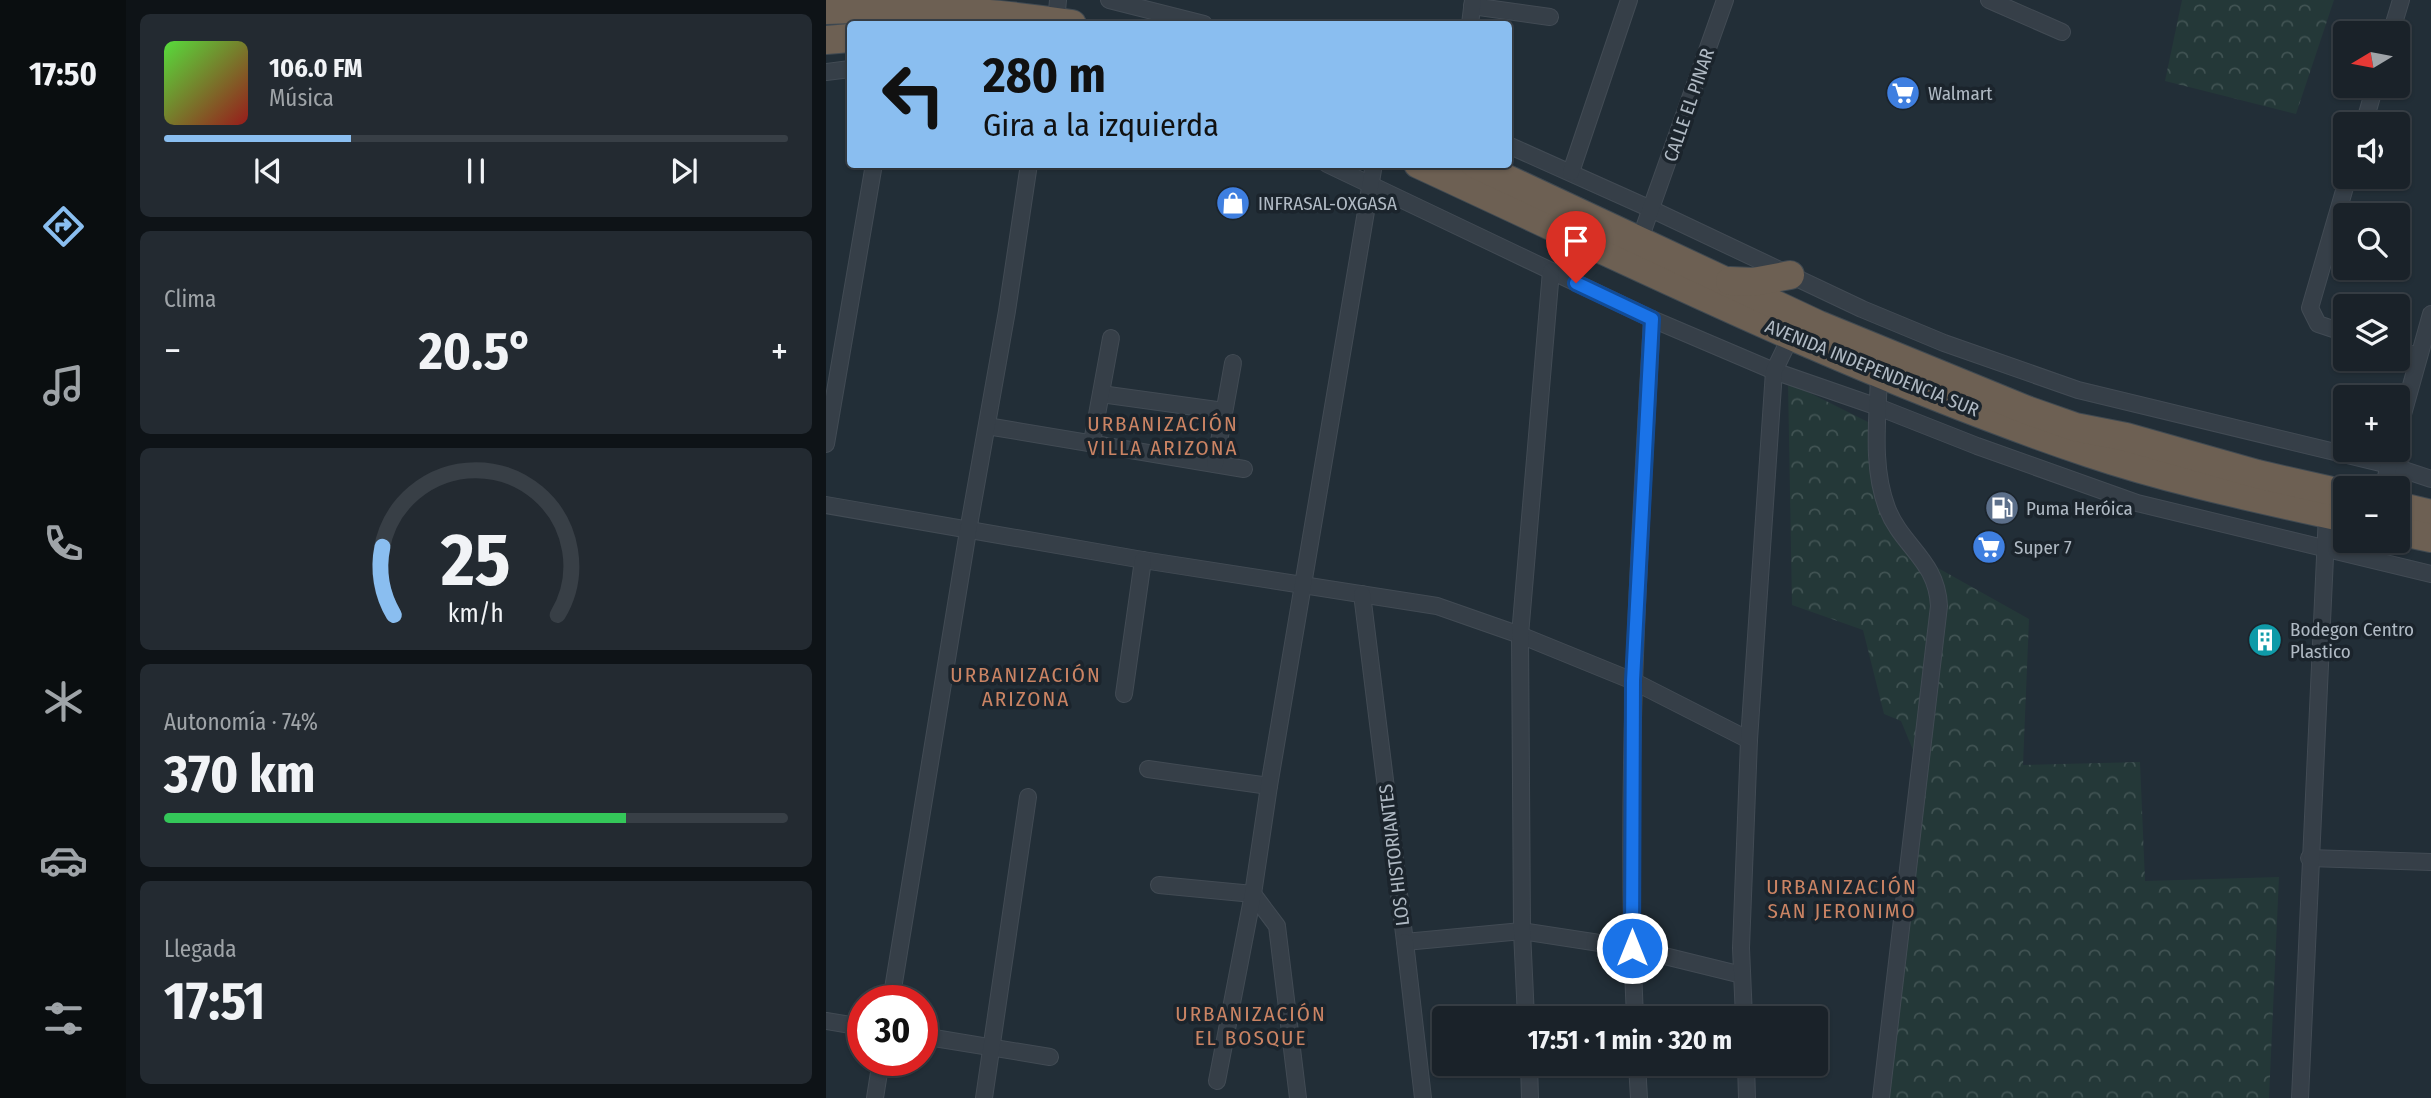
<!DOCTYPE html>
<html lang="es">
<meta charset="utf-8">
<style>
:root{--surface:#1a2229;--page:#232a31;--text:#f1f3f6;--muted:#9fa4a8;--line:#383f46;--accent:#8abef0}
body{margin:0;font-family:"Fira Sans Condensed",sans-serif;background:var(--page);color:var(--text);height:100vh;display:flex;flex-direction:column;font-size:26px;white-space:nowrap}
*{box-sizing:border-box;margin:0}
p{font-size:23px;color:var(--muted)}
.icon{flex:none;width:38px;height:38px;fill:none;stroke:currentColor;stroke-width:2;stroke-linecap:round;stroke-linejoin:round}
.map{position:relative;flex:1;overflow:hidden}
.panel{display:flex;flex-direction:column;gap:14px;padding:14px;background:#0e1317;width:700px}
.panel>*{flex:none}
.banner{position:absolute;left:21px;top:21px;width:665px;height:147px;border-radius:7px;box-shadow:0 2px 5px #0004,0 0 0 2px var(--line);background:#8abef0;color:#111;overflow:hidden}
.needle{width:46px;rotate:260deg}
.tools{position:absolute;left:1507px;top:21px;display:grid;gap:14px}
.tools a{display:grid;place-items:center;width:77px;height:77px;border-radius:7px;background:var(--surface);box-shadow:0 2px 5px #0004,0 0 0 2px var(--line);font-size:35px}
.speed{position:absolute;left:21px;top:985px;display:flex;gap:14px;font-size:35px;font-weight:700;text-align:center}
.speed>*{display:grid;place-content:center;width:91px;height:91px;border-radius:50%;background:var(--surface);box-shadow:0 2px 5px #0004,0 0 0 2px var(--line);line-height:1}
.speed .limit{border:10px solid #d22;background:#fff;color:#111}
.pin{position:absolute;display:grid;place-items:center;width:60px;height:60px;color:#fff;margin:-72px -30px;border-radius:50% 50% 50% 0;rotate:-45deg;box-shadow:0 0 7px #0007}
.pin .icon{rotate:45deg}
.me{position:absolute;width:77px;margin:-38px;rotate:0deg;stroke-linejoin:round;filter:drop-shadow(0 0 5px #0008)}
.turn{display:flex;align-items:center;gap:24px;height:147px;padding:0 21px;font-size:32px}
.turn .icon{width:91px;height:91px;stroke-width:2.5}
.turn b{display:block;font-size:49px;line-height:60px}
.big{font-size:52px;font-weight:700;line-height:1.1}
.panel .tile{flex:1;display:flex;flex-direction:column;justify-content:center;gap:10px;min-width:0;padding:0 24px;border-radius:10px;background:var(--page)}
.panel .dial{align-items:center;gap:0}
.dial svg{height:182px;overflow:visible;fill:none;stroke:var(--line);stroke-width:7;stroke-linecap:round;text-anchor:middle}
.dial text{fill:var(--text);stroke:none}
.song{display:flex;align-items:center;gap:21px}
.cover{width:84px;height:84px;border-radius:10px;background:linear-gradient(135deg,hsl(110 70% 55%),hsl(0 70% 35%))}
.played{height:7px;border-radius:4px;background:linear-gradient(90deg,var(--accent) 30%,var(--line) 30%)}
.keys{display:flex;justify-content:space-around;direction:ltr}
.heat{display:flex;justify-content:space-between;align-items:center;font-size:38px;direction:ltr}
.charge{height:10px;border-radius:5px;background:linear-gradient(90deg,#34c759 74%,var(--line) 0)}
.trip{position:absolute;left:606px;top:1006px;width:396px;height:70px;border-radius:7px;background:var(--surface);box-shadow:0 2px 5px #0004,0 0 0 2px var(--line);font-weight:700;line-height:70px;text-align:center}
main{display:flex;flex:1;min-height:0}
.tab-bar{display:flex;flex-direction:column;width:126px;justify-content:space-around;align-items:center;background:#0a0e10;color:var(--muted)}
.tab-bar .icon{width:49px;height:49px}
.tab-bar .selected{color:var(--accent)}
.tab-bar b{font-size:32px;color:var(--text)}
.map>svg:first-child{display:block}
</style>
<main>
<nav class="tab-bar">
<b>17:50</b>
<svg class="icon selected" aria-label="directions" viewBox="0 0 24 24"><path d="M12 3l9 9-9 9-9-9zM9 14v-3h6M13 9l2 2-2 2"/></svg>
<svg class="icon" aria-label="music" viewBox="0 0 24 24"><path d="M9 18V5l10-2v13"/><circle cx="6" cy="18" r="3"/><circle cx="16" cy="16" r="3"/></svg>
<svg class="icon" aria-label="phone" viewBox="0 0 24 24"><path d="M5 4h4l2 5-3 2q2 4 5 5l2-3 5 2v4C11 20 4 13 5 4z"/></svg>
<svg class="icon" aria-label="climate" viewBox="0 0 24 24"><path d="M12 3v18M4 7l16 10M4 17L20 7"/></svg>
<svg class="icon" aria-label="car" viewBox="0 0 24 24"><path d="M5 17H2v-5l4-1 3-4h7l3 4 3 1v5h-3M9 17h6M6 11h13"/><circle cx="7" cy="17" r="2"/><circle cx="17" cy="17" r="2"/></svg>
<svg class="icon" aria-label="filters" viewBox="0 0 24 24"><path d="M4 7h16M4 17h16"/><circle cx="9" cy="7" r="2"/><circle cx="15" cy="17" r="2"/></svg>
</nav>
<section class="panel">
<div class="tile">
<div class="song"><i class="cover"></i><div><b>106.0 FM</b><p>Música</p></div></div>
<div class="played"></div>
<div class="keys"><svg class="icon" aria-label="previous" viewBox="0 0 24 24"><path d="M18 5L8 12l10 7zM5 5v14"/></svg><svg class="icon" aria-label="pause" viewBox="0 0 24 24"><path d="M8 5v14M16 5v14"/></svg><svg class="icon" aria-label="next" viewBox="0 0 24 24"><path d="M6 5l10 7-10 7zM19 5v14"/></svg></div>
</div>
<div class="tile"><p>Clima</p>
<div class="heat"><a>−</a><b class="big">20.5°</b><a>+</a></div>
</div>
<div class="tile dial"><svg viewBox="0 0 100 80">
<path d="M14 69A42 42 0 1 1 86 69"/>
<path d="M14 69A42 42 0 0 1 9 39" stroke="#8abef0"/>
<text x="50" y="56" font-size="32" font-weight="700">25</text>
<text x="50" y="72" font-size="11">km/h</text>
</svg></div>
<div class="tile"><p>Autonomía · 74%</p><b class="big">370 km</b><div class="charge"></div></div>
<div class="tile"><p>Llegada</p><b class="big">17:51</b></div>
</section>
<div class="map">
<svg width="1605" height="1098" viewBox="0 0 1605 1098">
<defs>
<pattern id="forest-crowns" width="20" height="18" patternUnits="userSpaceOnUse" patternTransform="scale(1.75)"><rect width="20" height="18" fill="#243838"/><path d="M2 6a3 3 0 1 1 6 0M12 15a3 3 0 1 1 6 0" fill="none" stroke="#415353"/></pattern>
</defs>
<rect width="100%" height="100%" fill="#222e37"/>
<g fill="url(#forest-crowns)">
<path d="M1356 0H1508L1470 114 1339 81Z"/>
<path d="M962 382 1060 431C1043 470 1081 542 1112 568L1203 619 1197 765 1314 762 1319 881 1453 877 1443 1098H1055L1094 767 1075 721 1058 714 1037 630 966 605Z"/>
</g>
<g fill="none" stroke-linecap="round" stroke-linejoin="round">
<g stroke="#424b54" stroke-width="18">
<g id="street">
<path d="M283 0 378 24"/>
<path d="M1163 0 1236 32"/>
<path d="M646 6 724 17"/>
<path d="M230 22 232 0"/>
<path d="M644 24 647 0"/>
<path d="M1565 33 1575 0"/>
<path d="M0 72 24 69"/>
<path d="M1538 124 1549 86"/>
<path d="M682 145 827 210 1036 309 1118 343 1252 390 1563 465 1605 479"/>
<path d="M501 164 826 319 948 371 1052 407 1151 446 1311 503 1605 574"/>
<path d="M745 172 803 0"/>
<path d="M813 242 899 0"/>
<path d="M1519 333 1492 324 1484 308 1522 177"/>
<path d="M1572 350 1592 356"/>
<path d="M1053 374C1052 418 1045 465 1061 508 1076 547 1111 560 1113 606L1055 1098"/>
<path d="M275 394 398 411"/>
<path d="M161 426 418 469"/>
<path d="M1572 432 1605 314"/>
<path d="M266 442 285 338"/>
<path d="M0 444 48 164"/>
<path d="M389 464 407 363"/>
<path d="M1557 488 1567 450"/>
<path d="M0 505 317 560 611 606 694 635 807 681 923 740"/>
<path d="M536 594 579 942 696 931 806 948 916 975"/>
<path d="M298 694 317 560"/>
<path d="M322 769 443 786"/>
<path d="M1483 858 1605 862"/>
<path d="M333 885 427 894 451 926 472 1098"/>
<path d="M579 942 597 1098"/>
<path d="M65 1001 142 531 181 311 203 164"/>
<path d="M700 1018 696 931 694 635 725 271"/>
<path d="M809 1018C798 785 813 552 826 319"/>
<path d="M918 1018 915 948 923 740 948 371 965 336"/>
<path d="M0 1021 37 1027"/>
<path d="M96 1036 224 1057"/>
<path d="M703 1064 704 1098"/>
<path d="M811 1064 813 1098"/>
<path d="M920 1064 921 1098"/>
<path d="M391 1081 427 894 443 786 548 164"/>
<path d="M49 1098 55 1060"/>
<path d="M158 1098 202 797"/>
<path d="M1474 1098 1501 514"/>
</g>
</g>
<g stroke="#404a52" stroke-width="30">
<g id="highway">
<path d="M0 10C83 5 164 12 246 24"/>
<path d="M0 40 24 38"/>
<path d="M592 164C813 266 1032 375 1263 453 1346 481 1434 499 1519 518"/>
<path d="M649 164 993 325 1198 409 1249 427 1300 437 1431 474 1519 494"/>
<path d="M904 281 927 282 964 275"/>
<path d="M1572 506 1605 514"/>
<path d="M1572 531 1605 538"/>
</g>
</g>
<use href="#street" stroke="#363f48" stroke-width="16"/>
<use href="#highway" stroke="#6d6053" stroke-width="28"/>
</g>
<g fill="none" stroke-linecap="round" stroke-linejoin="round">
<g stroke="#114b97" stroke-width="18">
<path id="route" d="M750 283 826 319 807 681 806 948"/>
</g>
<use href="#route" stroke="#1a73e8" stroke-width="12"/>
</g>
<defs>
<g id="supermarket-disc" transform="scale(1.75)"><circle r="9.5" fill="#3f7fe0" stroke="#1b242c"/><path d="M-6-5.5h2.5l.6 2H6L4.5 2H-2.5L-4.4-4H-6ZM-1.5 3.2a1.3 1.3 0 1 0 .1 0ZM3 3.2a1.3 1.3 0 1 0 .1 0Z" fill="#fff"/></g>
<g id="shop-disc" transform="scale(1.75)"><circle r="9.5" fill="#3f7fe0" stroke="#1b242c"/><path d="M-5-2.5h2.3a2.7 3.5 0 0 1 5.4 0H5L5.5 6h-11ZM-1.5-2.5h3a1.5 2.3 0 0 0-3 0Z" fill="#fff"/></g>
<g id="fuel-disc" transform="scale(1.75)"><circle r="9.5" fill="#5c6f8a" stroke="#1b242c"/><path d="M-5.5-6h7V0h2V4h1.3V-2.5L3-4.5l.8-.8L6-3V5H2.5V1h-1V6h-7ZM-4.2-4.7v3.2H.2V-4.7Z" fill="#fff"/></g>
<g id="building-disc" transform="scale(1.75)"><circle r="9.5" fill="#0f9aa8" stroke="#1b242c"/><path d="M-4-6H4V6H1V3H-1V6H-4ZM-2.5-4.3h1.7v1.8h-1.7ZM.8-4.3h1.7v1.8H.8ZM-2.5-1h1.7V.8h-1.7ZM.8-1h1.7V.8H.8Z" fill="#fff"/></g>
</defs>
<g fill-rule="evenodd">
<use href="#supermarket-disc" x="1077" y="93"/>
<use href="#shop-disc" x="407" y="203"/>
<use href="#fuel-disc" x="1176" y="508"/>
<use href="#supermarket-disc" x="1163" y="547"/>
<use href="#building-disc" x="1439" y="640"/>
</g>
<g text-anchor="middle" dominant-baseline="central" stroke-width="7" stroke-linejoin="round" paint-order="stroke">
<g font-size="19" fill="#b0bac4" stroke="#1b242c" text-anchor="start">
<text x="1102" y="93">Walmart</text>
<text x="432" y="203">INFRASAL-OXGASA</text>
<text x="1200" y="508">Puma Heróica</text>
<text x="1188" y="547">Super 7</text>
<text x="1464" y="629">Bodegon Centro<tspan x="1464" dy="22">Plastico</tspan></text>
</g>
<g font-size="19" fill="#b0bac4" stroke="#1b242c">
<text transform="translate(863 105) rotate(-71)">CALLE EL PINAR</text>
<text transform="translate(1046 368) rotate(22)">AVENIDA INDEPENDENCIA SUR</text>
<text transform="translate(568 855) rotate(-97)">LOS HISTORIANTES</text>
</g>
<g font-size="21" letter-spacing="2" fill="#cb8464" stroke="#1b242c">
<text x="337" y="424">URBANIZACIÓN<tspan x="337" dy="24">VILLA ARIZONA</tspan></text>
<text x="200" y="675">URBANIZACIÓN<tspan x="200" dy="24">ARIZONA</tspan></text>
<text x="1016" y="887">URBANIZACIÓN<tspan x="1016" dy="24">SAN JERONIMO</tspan></text>
<text x="425" y="1014">URBANIZACIÓN<tspan x="425" dy="24">EL BOSQUE</tspan></text>
</g>
</g>
</svg>
<div class="tools">
<a><svg class="needle" viewBox="-14 -14 28 28"><path d="M0-13l5 13h-10z" fill="#e53935"/><path d="M0 13l5-13h-10z" fill="#9fa4a8"/></svg></a>
<a><svg class="icon" aria-label="sound" viewBox="0 0 24 24"><path d="M4 9h4l5-4v14l-5-4H4zM17 9q2 3 0 6"/></svg></a>
<a><svg class="icon" aria-label="search" viewBox="0 0 24 24"><circle cx="10" cy="10" r="6"/><path d="M15 15l6 6"/></svg></a>
<a><svg class="icon" aria-label="layers" viewBox="0 0 24 24"><path d="M12 4l9 5-9 5-9-5zM3 14l9 5 9-5"/></svg></a>
<a>+</a>
<a>−</a>
</div>
<div class="speed"><div class="limit">30</div></div>
<div class="pin" style="left:750px;top:283px;background:#d93025"><svg class="icon" aria-label="arrive" viewBox="0 0 24 24"><path d="M6 21V4h12l-3 4 3 4H6"/></svg></div>
<svg class="me" style="left:806px;top:948px" viewBox="-20 -20 40 40"><circle r="17" fill="#1a73e8" stroke="#fff" stroke-width="3"/><path d="M0-11L8 9 0 5-8 9z" fill="#fff"/></svg>
<div class="trip">17:51 · 1 min · 320 m</div>
<div class="banner">
<div class="turn"><svg class="icon" aria-label="left" viewBox="0 0 24 24"><path d="M17 20v-9H6M10 6l-5 5 5 5"/></svg><div><b>280 m</b>Gira a la izquierda</div></div>
</div>
</div>
</main>
